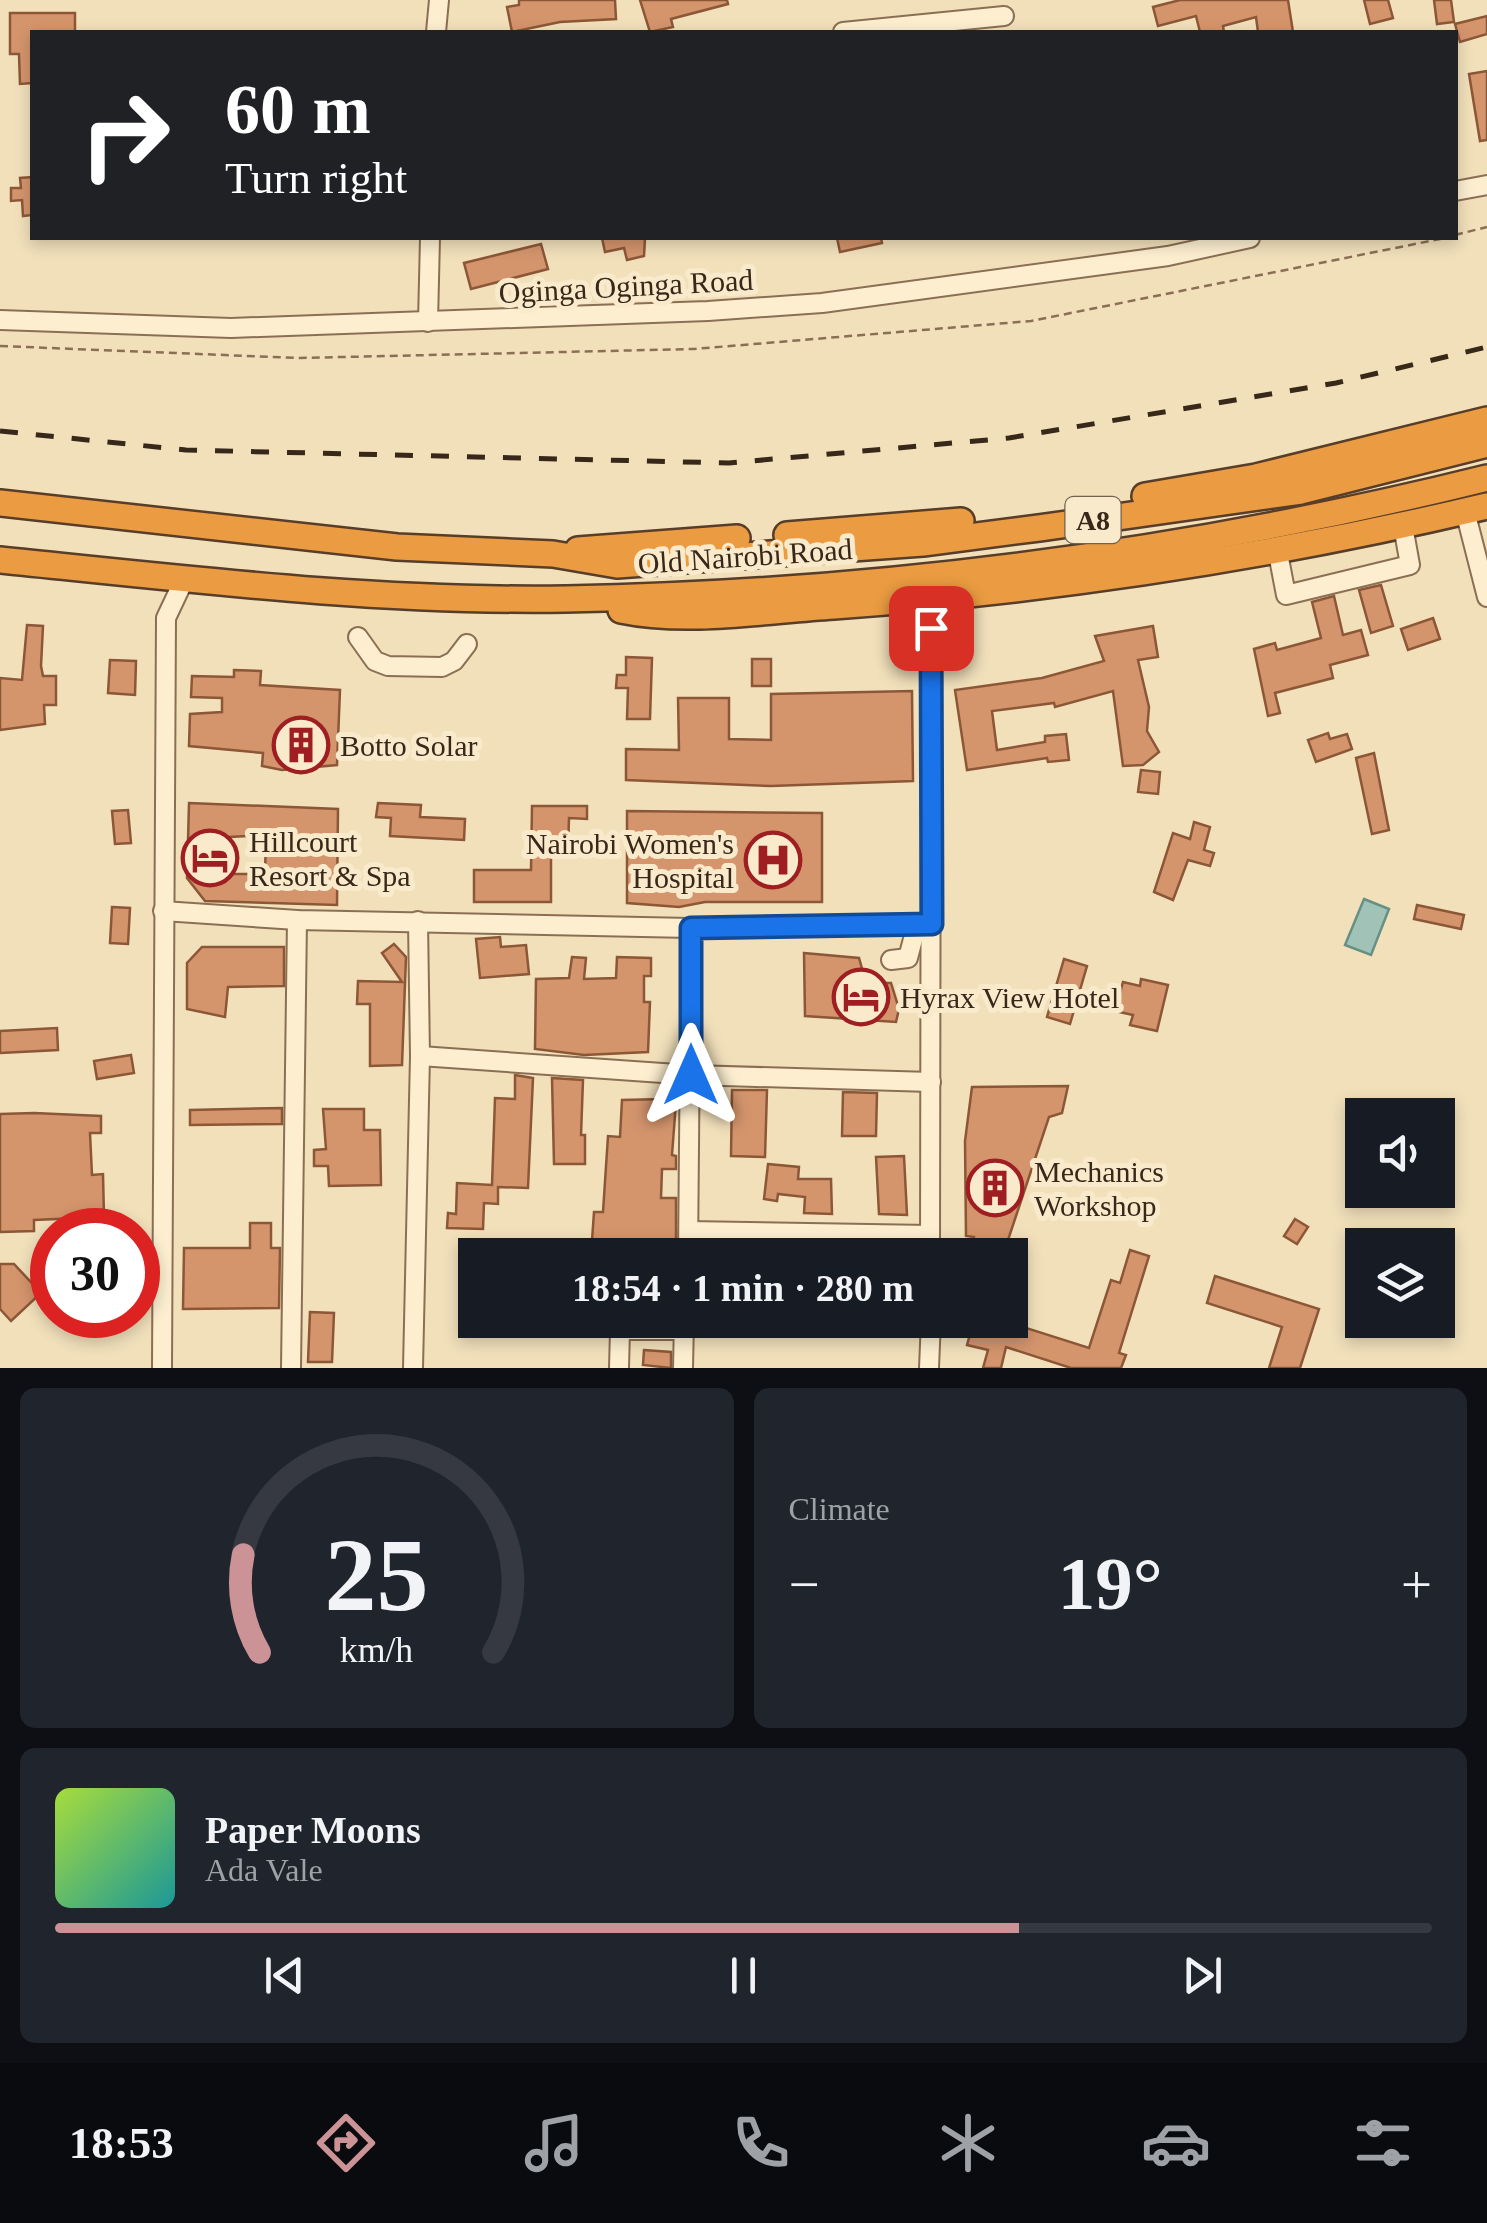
<!DOCTYPE html>
<meta charset="utf-8">
<style>
:root{--surface:#171b24;--page:#20242c;--text:#f1f3f6;--muted:#9ea1a6;--line:#363941;--accent:#cc9397}
body{margin:0;font-family:"Times New Roman",serif;background:var(--page);color:var(--text);height:100vh;display:flex;flex-direction:column;font-size:38px;white-space:nowrap}
*{box-sizing:border-box;margin:0}
p{font-size:32px;color:var(--muted)}
.icon{flex:none;width:55px;height:55px;fill:none;stroke:currentColor;stroke-width:2;stroke-linecap:round;stroke-linejoin:round}
.map{position:relative;height:1368px;overflow:hidden}
.details{display:flex;flex-direction:column;gap:20px;padding:20px;background:#0d0f14;flex:1}
.details>*{flex:none}
.banner{position:absolute;left:30px;top:30px;width:1428px;height:210px;border-radius:0px;box-shadow:0 5px 15px #0003;background:#202124;color:#fff;overflow:hidden}
.tools{position:absolute;left:1345px;top:1098px;display:grid;gap:20px}
.tools a{display:grid;place-items:center;width:110px;height:110px;border-radius:0px;background:var(--surface);box-shadow:0 5px 15px #0003;font-size:50px}
.speed{position:absolute;left:30px;top:1208px;display:flex;gap:20px;font-size:50px;font-weight:700;text-align:center}
.speed>*{display:grid;place-content:center;width:130px;height:130px;border-radius:50%;background:var(--surface);box-shadow:0 5px 15px #0003;line-height:1}
.speed .limit{border:15px solid #d22;background:#fff;color:#111}
.pin{position:absolute;display:grid;place-items:center;width:85px;height:85px;color:#fff;margin:-42px;border-radius:20px;box-shadow:0 5px 15px #0006}
.me{position:absolute;width:110px;margin:-55px;rotate:0deg;stroke-linejoin:round;filter:drop-shadow(0 0 8px #0008)}
.turn{display:flex;align-items:center;gap:35px;height:210px;padding:0 30px;font-size:45px}
.turn .icon{width:130px;height:130px;stroke-width:2.5}
.turn b{display:block;font-size:70px;line-height:85px}
.big{font-size:75px;font-weight:600;line-height:1.1}
.details .tile{flex:1;display:flex;flex-direction:column;justify-content:center;gap:15px;min-width:0;padding:0 35px;border-radius:15px;background:var(--page)}
.details .dial{align-items:center;gap:0}
.dial svg{height:260px;overflow:visible;fill:none;stroke:var(--line);stroke-width:7;stroke-linecap:round;text-anchor:middle}
.dial text{fill:var(--text);stroke:none}
.song{display:flex;align-items:center;gap:30px}
.cover{width:120px;height:120px;border-radius:15px;background:linear-gradient(135deg,hsl(80 70% 55%),hsl(180 70% 35%))}
.played{height:10px;border-radius:5px;background:linear-gradient(90deg,var(--accent) 70%,var(--line) 70%)}
.keys{display:flex;justify-content:space-around;direction:ltr}
.heat{display:flex;justify-content:space-between;align-items:center;font-size:55px;direction:ltr}
.details .tiles{flex:1;display:grid;gap:20px;grid-template-columns:1fr 1fr}
.tile:last-child{grid-column:span 2}
.trip{position:absolute;left:458px;top:1238px;width:570px;height:100px;border-radius:0px;background:var(--surface);box-shadow:0 5px 15px #0003;font-weight:600;line-height:100px;text-align:center}
.tabs{display:flex;height:160px;justify-content:space-around;align-items:center;background:#090b0e;color:var(--muted)}
.tabs .icon{width:70px;height:70px}
.tabs .selected{color:var(--accent)}
.tabs b{font-size:45px;color:var(--text)}
.map>svg:first-child{display:block}
</style>
<div class="map">
<svg width="1487" height="1368" viewBox="0 0 1487 1368">
<rect width="100%" height="100%" fill="#f2e0bb"/>
<path fill="#a0c2b7" stroke="#679085" stroke-width="2.5" d="M1364 899 1389 909 1371 955 1345 945Z"/>
<g fill="#d4956d" stroke="#8c5737" stroke-width="2.5" fill-rule="evenodd">
<path d="M519 0H615L616 19 560 22 512 32 507 7 519 5Z"/>
<path d="M640 0H727L728 4 671 19 673 27 650 32Z"/>
<path d="M1180 0H1288L1293 32H1258L1256 17 1223 26 1224 32H1200L1196 16 1158 26 1153 7Z"/>
<path d="M1364 0H1388L1393 18 1370 24Z"/>
<path d="M1434 0H1451L1454 22 1437 24Z"/>
<path d="M10 13H75V32H32V83L20 84 19 54H10Z"/>
<path d="M1487 16V34L1460 42 1455 24Z"/>
<path d="M1487 71V140L1480 141 1469 74Z"/>
<path d="M32 177V215L23 216 22 200 11 201V188H21L20 178Z"/>
<path d="M602 238H645L644 256 627 260 624 248 605 252Z"/>
<path d="M837 238H881L882 243 840 252Z"/>
<path d="M541 244 548 269 471 289 464 263Z"/>
<path d="M1381 585 1393 626 1371 633 1359 590Z"/>
<path d="M1334 596 1343 635 1361 630 1368 655 1330 665 1333 678 1275 693 1280 713 1268 716 1254 649 1275 643 1277 650 1321 638 1312 602Z"/>
<path d="M1433 618 1440 639 1408 650 1401 629Z"/>
<path d="M27 625 43 626 41 666 43 676H56V705H44L45 724 0 730V678L22 680Z"/>
<path d="M1153 626 1158 657 1138 660 1149 707 1147 731 1159 752 1143 765 1123 766 1113 691 1055 707 1054 703 992 711 997 750 1045 742V736L1066 734 1069 760 1048 762 1047 758 967 770 955 690 1042 678 1104 661 1095 636Z"/>
<path d="M626 657 652 658 650 719H627L628 688H616L617 675H626Z"/>
<rect x="752" y="659" width="19" height="27"/>
<path d="M110 660 136 661 135 695 108 693Z"/>
<path d="M234 670 261 671 260 685 340 690 337 765 282 770 262 766 263 753 189 746 190 714 222 712V698L191 697 192 676 234 677Z"/>
<path d="M912 691 913 781 771 786 626 780V749L679 750 678 698H729V739L771 740V694Z"/>
<path d="M1328 733 1330 739 1347 734 1352 749 1316 762 1308 740Z"/>
<path d="M1374 753 1389 830 1372 834 1356 758Z"/>
<path d="M1141 770 1160 772 1158 794 1138 792Z"/>
<path d="M189 803 338 809 337 905 205 901 187 878ZM266 835 265 874H234L230 837Z"/>
<path d="M378 803 421 805 420 817 465 819 464 840 390 836 391 818 376 817Z"/>
<path d="M532 806H587V819L569 818 568 852H551V902H474V870H531Z"/>
<path d="M128 810 131 843 115 844 112 811Z"/>
<path d="M627 811 822 813V902H705L679 907 627 903Z"/>
<path d="M1194 822 1210 827 1204 850 1214 853 1210 866 1188 860 1173 900 1154 892 1173 833 1190 839Z"/>
<path d="M1417 905 1464 915 1461 929 1414 919Z"/>
<path d="M112 907 130 908 128 944 110 943Z"/>
<path d="M500 937 501 947 526 945 529 974 480 978 476 939Z"/>
<path d="M394 944 406 957 402 1065 370 1066V1004H357L358 981 402 982 382 953Z"/>
<path d="M202 947H284V986L228 987 225 1017 187 1009V963Z"/>
<path d="M804 953 859 958 863 972 877 983H891L899 1009 896 1022 805 1016Z"/>
<path d="M572 957 586 958 584 979 616 978 617 957 651 958V976H644V1002H650L648 1052 584 1055 535 1049 536 979 569 978Z"/>
<path d="M1064 959 1087 966 1070 1024 1047 1017Z"/>
<path d="M1141 979 1168 985 1157 1031 1130 1025 1133 1015 1115 1011 1123 982 1140 986Z"/>
<path d="M57 1028 58 1050 0 1053V1031Z"/>
<path d="M131 1055 134 1073 97 1079 94 1061Z"/>
<path d="M515 1075 533 1078 528 1188 498 1187V1204L484 1203 483 1229 447 1228 448 1213 456 1214 457 1183 492 1185 495 1098 515 1099Z"/>
<path d="M552 1078 583 1080 581 1135H585V1164H554Z"/>
<path d="M1068 1086 1062 1113 1049 1117 1003 1255H972L974 1237 966 1236 965 1141 972 1087Z"/>
<path d="M664 1089H677L672 1155 676 1156V1169H662L661 1198H676V1255H591L594 1212H603L608 1136 620 1137 622 1100 664 1099Z"/>
<path d="M732 1090H767L765 1157 731 1156Z"/>
<path d="M843 1092 877 1093 876 1136H842Z"/>
<path d="M282 1108V1124L190 1125V1110Z"/>
<path d="M323 1109H364V1130H380L381 1185 329 1186 328 1166H314V1150L326 1149Z"/>
<path d="M34 1113 101 1116V1133H90L92 1175 103 1174 104 1217 34 1220V1231L0 1232V1114Z"/>
<path d="M904 1156 907 1215 879 1214 876 1157Z"/>
<path d="M768 1164 799 1167 798 1179H831L832 1214 804 1213 805 1197 778 1194 777 1201 764 1199Z"/>
<path d="M1295 1219 1308 1227 1297 1244 1284 1236Z"/>
<path d="M250 1223H271V1248H280L279 1308 183 1309 184 1248H250Z"/>
<path d="M1130 1250 1149 1256 1119 1353 1126 1355 1121 1368H1071L1006 1347 1001 1368H983L988 1350 967 1345 974 1320H1001L1089 1348 1111 1280 1120 1283Z"/>
<path d="M0 1264H14L41 1293 11 1321 0 1309Z"/>
<path d="M1215 1276 1319 1309 1300 1368H1269L1282 1327 1207 1303Z"/>
<path d="M310 1312 334 1313 332 1362H308Z"/>
<path d="M644 1350 671 1352V1368L643 1365Z"/>
</g>
<g fill="none" stroke-linecap="round" stroke-linejoin="round">
<g stroke="#8b6f54" stroke-width="22">
<g id="minor">
<path d="M436 32 439 0"/>
<path d="M843 32 1004 16"/>
<path d="M1455 191 1487 185"/>
<path d="M0 320 231 328 708 311 822 303 1168 256 1250 238"/>
<path d="M428 322 430 238"/>
<path d="M1465 511 1487 597"/>
<path d="M1277 548 1286 595 1410 565 1403 526"/>
<path d="M358 637 375 661 388 666 442 667 454 661 467 644"/>
<path d="M163 911 297 920 691 928 932 924"/>
<path d="M891 960 908 958 917 924"/>
<path d="M420 1056 691 1075 931 1082"/>
<path d="M689 1231 930 1235"/>
<path d="M688 1255 691 928"/>
<path d="M930 1255 931 628"/>
<path d="M162 1368 166 618 183 582"/>
<path d="M291 1368 297 920"/>
<path d="M413 1368 420 1056 418 921"/>
<path d="M619 1368 620 1330H683"/>
<path d="M683 1368 684 1320"/>
<path d="M929 1368 931 1320"/>
</g>
</g>
<g stroke="#583d29" stroke-width="30">
<g id="highway">
<path d="M1145 496 1256 477 1487 420"/>
<path d="M0 503 397 547 553 554 617 565 923 543 1039 528 1301 491 1487 444"/>
<path d="M787 535 961 521"/>
<path d="M578 550 737 538"/>
<path d="M0 560C188 579 376 602 566 599 876 593 1186 553 1487 478"/>
<path d="M621 610C688 624 766 610 834 606 1054 590 1272 557 1487 506"/>
</g>
</g>
<g stroke="#8b6f54" stroke-width="2.5" stroke-dasharray="8 5" stroke-linecap="butt">
<path d="M1455 235 1487 227"/>
<path d="M0 346 299 358 694 349 1031 321 1445 238"/>
</g>
<use href="#minor" stroke="#fceecf" stroke-width="18"/>
<use href="#highway" stroke="#eb9c42" stroke-width="25"/>
<path stroke="#38281a" stroke-width="5" stroke-dasharray="18 18" stroke-linecap="butt" d="M0 431 186 450 729 463 1009 438 1336 383 1487 347"/>
</g>
<g fill="none" stroke-linecap="round" stroke-linejoin="round">
<g stroke="#114b97" stroke-width="25">
<path id="route" d="M691 1075V928L932 924 931 628"/>
</g>
<use href="#route" stroke="#1a73e8" stroke-width="18"/>
</g>
<defs>
<g id="building-ring" transform="scale(2.875)"><circle r="9.5" fill="#f9eacc" stroke="#9f1e22" stroke-width="1.5"/><path d="M-4-6H4V6H1V3H-1V6H-4ZM-2.5-4.3h1.7v1.8h-1.7ZM.8-4.3h1.7v1.8H.8ZM-2.5-1h1.7V.8h-1.7ZM.8-1h1.7V.8H.8Z" fill="#9f1e22"/></g>
<g id="hotel-ring" transform="scale(2.875)"><circle r="9.5" fill="#f9eacc" stroke="#9f1e22" stroke-width="1.5"/><path d="M-6-4.5h1.5V1H6V5H4.5V3h-9V5H-6ZM-4 0a1.8 1.8 0 1 1 3.6 0ZM.5 0V-2.5h3Q6-2.5 6 0Z" fill="#9f1e22"/></g>
<g id="hospital-ring" transform="scale(2.875)"><circle r="9.5" fill="#f9eacc" stroke="#9f1e22" stroke-width="1.5"/><path d="M-5-5h3v3.5h4V-5h3V5h-3V1.5h-4V5h-3Z" fill="#9f1e22"/></g>
</defs>
<g fill-rule="evenodd">
<use href="#building-ring" x="301" y="745"/>
<use href="#hotel-ring" x="210" y="858"/>
<use href="#hospital-ring" x="773" y="860"/>
<use href="#hotel-ring" x="861" y="997"/>
<use href="#building-ring" x="995" y="1188"/>
</g>
<g text-anchor="middle" dominant-baseline="central" stroke-width="10" stroke-linejoin="round" paint-order="stroke">
<rect fill="#f9eacc" stroke="#72624f" stroke-width="2.5" x="1065.5" y="497" width="55" height="46" rx="8"/>
<g font-size="28" font-weight="bold" fill="#38281a">
<text x="1093" y="520">A8</text>
</g>
<g font-size="30" fill="#38281a" stroke="#f9eacc">
<text transform="translate(626 286) rotate(-3)">Oginga Oginga Road</text>
<text transform="translate(745 556) rotate(-4)">Old Nairobi Road</text>
</g>
<g font-size="30" fill="#38281a" stroke="#f9eacc" text-anchor="start">
<text x="340" y="745">Botto Solar</text>
<text x="249" y="841">Hillcourt<tspan x="249" dy="34">Resort &amp; Spa</tspan></text>
<text x="734" y="843" text-anchor="end">Nairobi Women's<tspan x="734" dy="34">Hospital</tspan></text>
<text x="900" y="997">Hyrax View Hotel</text>
<text x="1034" y="1171">Mechanics<tspan x="1034" dy="34">Workshop</tspan></text>
</g>
</g>
</svg>
<div class="tools">
<a><svg class="icon" aria-label="sound" viewBox="0 0 24 24"><path d="M4 9h4l5-4v14l-5-4H4zM17 9q2 3 0 6"/></svg></a>
<a><svg class="icon" aria-label="layers" viewBox="0 0 24 24"><path d="M12 4l9 5-9 5-9-5zM3 14l9 5 9-5"/></svg></a>
</div>
<div class="speed"><div class="limit">30</div></div>
<div class="pin" style="left:931px;top:628px;background:#d93025"><svg class="icon" aria-label="arrive" viewBox="0 0 24 24"><path d="M6 21V4h12l-3 4 3 4H6"/></svg></div>
<svg class="me" style="left:691px;top:1075px" viewBox="-20 -20 40 40"><path d="M0-17L14 15 0 8-14 15z" fill="#1a73e8" stroke="#fff" stroke-width="4"/></svg>
<div class="trip">18:54 · 1 min · 280 m</div>
<div class="banner">
<div class="turn"><svg class="icon" aria-label="right" viewBox="0 0 24 24"><path d="M7 20v-9h11M14 6l5 5-5 5"/></svg><div><b>60 m</b>Turn right</div></div>
</div>
</div>
<section class="details">
<div class="tiles">
<div class="tile dial"><svg viewBox="0 0 100 80">
<path d="M14 69A42 42 0 1 1 86 69"/>
<path d="M14 69A42 42 0 0 1 9 39" stroke="#cc9397"/>
<text x="50" y="56" font-size="32" font-weight="700">25</text>
<text x="50" y="72" font-size="11">km/h</text>
</svg></div>
<div class="tile"><p>Climate</p>
<div class="heat"><a>−</a><b class="big">19°</b><a>+</a></div>
</div>
<div class="tile">
<div class="song"><i class="cover"></i><div><b>Paper Moons</b><p>Ada Vale</p></div></div>
<div class="played"></div>
<div class="keys"><svg class="icon" aria-label="previous" viewBox="0 0 24 24"><path d="M18 5L8 12l10 7zM5 5v14"/></svg><svg class="icon" aria-label="pause" viewBox="0 0 24 24"><path d="M8 5v14M16 5v14"/></svg><svg class="icon" aria-label="next" viewBox="0 0 24 24"><path d="M6 5l10 7-10 7zM19 5v14"/></svg></div>
</div>
</div>
</section>
<nav class="tabs">
<b>18:53</b>
<svg class="icon selected" aria-label="directions" viewBox="0 0 24 24"><path d="M12 3l9 9-9 9-9-9zM9 14v-3h6M13 9l2 2-2 2"/></svg>
<svg class="icon" aria-label="music" viewBox="0 0 24 24"><path d="M9 18V5l10-2v13"/><circle cx="6" cy="18" r="3"/><circle cx="16" cy="16" r="3"/></svg>
<svg class="icon" aria-label="phone" viewBox="0 0 24 24"><path d="M5 4h4l2 5-3 2q2 4 5 5l2-3 5 2v4C11 20 4 13 5 4z"/></svg>
<svg class="icon" aria-label="climate" viewBox="0 0 24 24"><path d="M12 3v18M4 7l16 10M4 17L20 7"/></svg>
<svg class="icon" aria-label="car" viewBox="0 0 24 24"><path d="M5 17H2v-5l4-1 3-4h7l3 4 3 1v5h-3M9 17h6M6 11h13"/><circle cx="7" cy="17" r="2"/><circle cx="17" cy="17" r="2"/></svg>
<svg class="icon" aria-label="filters" viewBox="0 0 24 24"><path d="M4 7h16M4 17h16"/><circle cx="9" cy="7" r="2"/><circle cx="15" cy="17" r="2"/></svg>
</nav>
